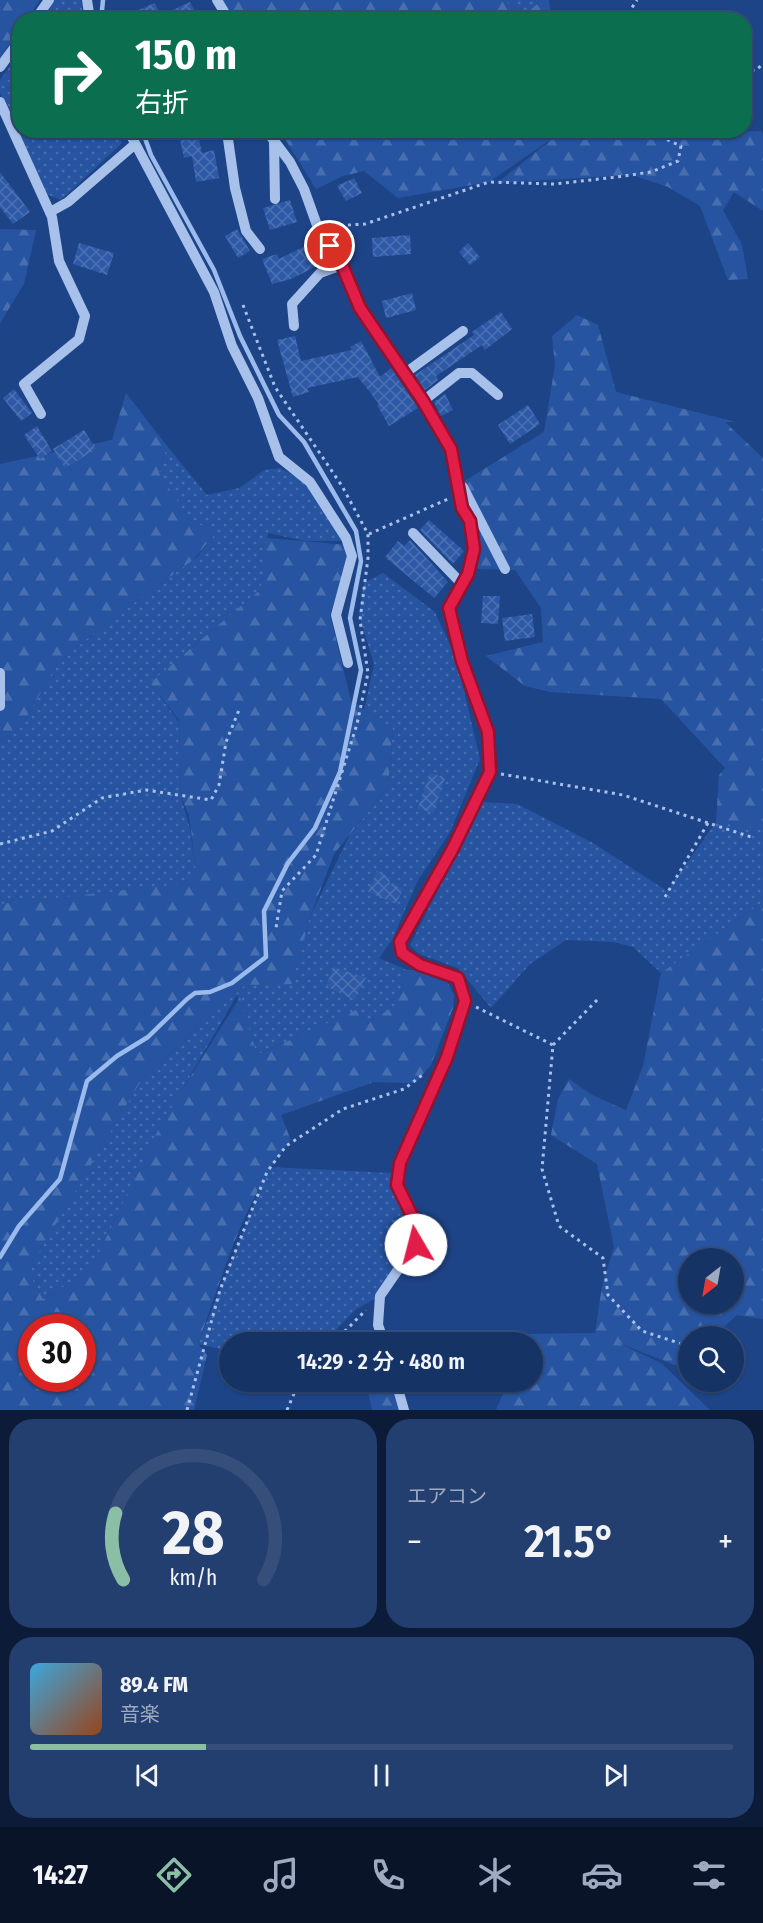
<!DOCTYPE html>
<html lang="ja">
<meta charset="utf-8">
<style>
:root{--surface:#163366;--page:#233f6f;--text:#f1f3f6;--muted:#9eaabf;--line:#354e7a;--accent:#8abfa5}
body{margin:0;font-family:"Fira Sans Condensed","Noto Sans JP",sans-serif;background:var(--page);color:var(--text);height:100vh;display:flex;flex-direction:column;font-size:22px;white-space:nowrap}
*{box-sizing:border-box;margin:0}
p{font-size:20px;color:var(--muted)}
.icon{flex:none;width:33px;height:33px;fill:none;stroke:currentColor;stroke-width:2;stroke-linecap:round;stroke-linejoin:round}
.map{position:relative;height:1410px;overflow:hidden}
.panel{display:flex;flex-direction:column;gap:9px;padding:9px;background:#0c1c38;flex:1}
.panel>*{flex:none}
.top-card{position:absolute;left:12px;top:12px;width:740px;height:126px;border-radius:24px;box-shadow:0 2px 4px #0004,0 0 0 2px var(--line);background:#0b6e4f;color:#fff;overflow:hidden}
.needle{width:39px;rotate:211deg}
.buttons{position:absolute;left:678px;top:1248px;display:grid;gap:12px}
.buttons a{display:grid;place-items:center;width:66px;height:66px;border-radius:50%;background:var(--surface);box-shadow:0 2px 4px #0004,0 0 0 2px var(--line);font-size:30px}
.speed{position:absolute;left:18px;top:1314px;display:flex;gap:12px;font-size:30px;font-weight:700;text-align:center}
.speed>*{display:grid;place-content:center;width:78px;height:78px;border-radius:50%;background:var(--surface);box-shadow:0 2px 4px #0004,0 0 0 2px var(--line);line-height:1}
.speed .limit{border:9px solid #d22;background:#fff;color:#111}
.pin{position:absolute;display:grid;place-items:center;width:51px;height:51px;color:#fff;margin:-26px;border:3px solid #fff;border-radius:50%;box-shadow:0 2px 6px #0007}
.me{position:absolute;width:66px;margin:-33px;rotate:352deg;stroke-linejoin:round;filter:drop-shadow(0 0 4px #0008)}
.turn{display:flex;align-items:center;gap:21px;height:126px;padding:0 24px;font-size:27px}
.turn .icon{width:78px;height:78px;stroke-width:2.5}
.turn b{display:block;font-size:42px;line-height:51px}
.big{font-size:45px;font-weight:600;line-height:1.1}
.panel .card{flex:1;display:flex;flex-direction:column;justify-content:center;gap:9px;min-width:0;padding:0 21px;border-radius:24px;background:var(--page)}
.panel .dial{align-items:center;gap:0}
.dial svg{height:156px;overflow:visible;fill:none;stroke:var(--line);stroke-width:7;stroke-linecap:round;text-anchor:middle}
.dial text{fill:var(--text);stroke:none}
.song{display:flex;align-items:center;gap:18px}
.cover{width:72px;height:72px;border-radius:9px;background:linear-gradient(135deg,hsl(200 70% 55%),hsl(20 70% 35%))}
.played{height:6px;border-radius:3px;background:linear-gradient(90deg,var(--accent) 25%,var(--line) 25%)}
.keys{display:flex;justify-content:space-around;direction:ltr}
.heat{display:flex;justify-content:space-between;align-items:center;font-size:33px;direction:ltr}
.panel .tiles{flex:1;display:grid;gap:9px;grid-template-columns:1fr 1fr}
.card:last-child{grid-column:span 2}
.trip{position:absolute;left:219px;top:1332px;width:324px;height:60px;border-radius:30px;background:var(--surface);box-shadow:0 2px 4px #0004,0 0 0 2px var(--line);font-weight:600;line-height:60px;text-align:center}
.dock{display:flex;height:96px;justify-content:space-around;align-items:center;background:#091429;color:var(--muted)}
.dock .icon{width:42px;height:42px}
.dock .on{color:var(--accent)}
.dock b{font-size:27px;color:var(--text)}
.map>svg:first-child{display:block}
</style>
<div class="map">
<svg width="763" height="1410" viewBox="0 0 763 1410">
<defs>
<pattern id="grass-dots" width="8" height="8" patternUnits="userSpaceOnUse" patternTransform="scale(1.5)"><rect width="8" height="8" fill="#2754a1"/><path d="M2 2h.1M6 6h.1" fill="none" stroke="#476eaf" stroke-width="1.8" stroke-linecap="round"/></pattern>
<pattern id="forest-firs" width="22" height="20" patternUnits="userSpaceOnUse" patternTransform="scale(1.5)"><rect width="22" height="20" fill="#2754a1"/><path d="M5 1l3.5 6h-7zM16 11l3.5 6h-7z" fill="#476eaf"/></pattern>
<pattern id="building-cross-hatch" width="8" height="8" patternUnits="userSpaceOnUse" patternTransform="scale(1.5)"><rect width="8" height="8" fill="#2d59a6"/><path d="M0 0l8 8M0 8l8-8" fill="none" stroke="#4c72b3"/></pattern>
</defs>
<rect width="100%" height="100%" fill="#1e4488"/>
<g fill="url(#grass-dots)">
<path d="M54 0H81L83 19 44 20Z"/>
<path d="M505 0H542L528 12 510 6Z"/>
<path d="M19 54 20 130 118 131 122 143 61 200 44 193 0 93V80Z"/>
<path d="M167 446 207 495 239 488 265 470 280 468 304 481 343 541H305L268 533 261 589 150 683 179 722 181 797 190 829 196 871 182 884 0 907V741L21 727 57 664 101 627 197 557 216 533 189 519 159 473Z"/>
<path d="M383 573 435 612 457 661 480 759 450 832 417 882 392 940 379 958 407 970 397 1004 368 1023 358 1010 256 1055 237 995 156 1135 90 1271 43 1299 27 1271 142 1079 245 985 292 983 310 917 349 836 388 787 393 729 364 710 374 664 359 615 364 583Z"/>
<path d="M483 802 517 804 593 843 667 891 716 822 763 830V902L661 973 633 947 613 942 566 940 530 964 491 1008 458 968 419 954 410 945Z"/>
<path d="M269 1167 392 1173 413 1220 405 1262 380 1296 355 1310 324 1342H230L229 1351 198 1344Z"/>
</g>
<g fill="url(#forest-firs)" fill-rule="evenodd">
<path d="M0 0H40L27 19 20 20 19 30 0 58Z"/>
<path d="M215 0H505L510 6 528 12 542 0H549L551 19H225Z"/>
<path d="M677 131 686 134 761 131 763 134V211L734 192 723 210 742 245 748 279 728 280 700 206 668 187 632 175 497 183 560 133 489 182 398 198 364 171 343 176 316 189 280 131Z"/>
<path d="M0 229 36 230 24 284 0 323Z"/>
<path d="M577 315 598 325 616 392 736 422H725L763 458V830L716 822 719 775 725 768 661 699 550 692 525 686 486 656 543 642 541 608 515 570 478 569 463 482 544 432 555 365 552 336Z"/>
<path d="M126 393 167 446 159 473 189 519 216 533 193 560 101 627 57 664 21 727 0 741V464L112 440Z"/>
<path d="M267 538 347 545V564L330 614 351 701 393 729 388 787 334 854 310 917 292 984 245 985 142 1079 28 1271 43 1299 90 1271 161 1124 240 997 257 1055 358 1009 368 1023 397 1004 407 970H415L448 983 454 995 453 1008 431 1065 415 1083 374 1082 281 1115 291 1140C244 1197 223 1275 198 1344L207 1355 194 1410H0V904L182 884 196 871 189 815 181 797 179 720 150 683 261 589ZM32 1328H82V1378H32Z"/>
<path d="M763 902V1319L737 1315 714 1336H688V1360L680 1367 616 1342 661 1363 710 1410H496L508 1382H532V1342H524L527 1334 595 1333 602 1286 614 1247 597 1164 551 1135 558 1099 569 1079 592 1095 626 1110 643 1066 661 973ZM688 1258H734V1304H688Z"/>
<path d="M366 1382H390L403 1410H372Z"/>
</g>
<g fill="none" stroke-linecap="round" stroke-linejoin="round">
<g stroke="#9bbbed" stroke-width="4.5">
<path d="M101 20 103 0"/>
<path d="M0 1257 19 1226 60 1179 87 1081 117 1056 148 1037 187 999 195 993 210 992 232 983 266 957 264 911 288 863 315 828 340 772 361 670 350 618 361 561 356 531 304 442 279 415 240 336 214 270 151 155 142 130"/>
</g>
</g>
<g fill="url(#building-cross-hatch)">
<path d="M190 2 199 20H114L155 3 160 16Z"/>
<path d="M197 130 202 153 214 150 219 178 196 182 192 156 184 158 179 134Z"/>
<path d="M0 172 30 212 13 224 0 207Z"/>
<path d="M354 178 362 193 346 201 337 186Z"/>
<path d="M290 200 297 222 270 230 263 208Z"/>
<path d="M237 229 250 251 238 258 225 236Z"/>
<path d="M410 235 411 254 373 257 372 238Z"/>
<path d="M79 243 114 253 107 275 73 264Z"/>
<path d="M311 243 321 264 291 279 272 284 262 259 277 254 279 259Z"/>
<path d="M468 243 480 257 470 265 459 252Z"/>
<path d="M412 293 416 310 386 318 382 301Z"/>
<path d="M501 312 512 329 485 350 482 345 436 376 438 380 425 390 415 375 474 335 472 332Z"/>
<path d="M295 336 301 361 352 350 350 347 361 341 380 377 391 368 418 408 389 426 377 405 379 404 358 377 307 388 309 392 293 397 277 340Z"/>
<path d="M14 389 32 413 21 421 3 398Z"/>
<path d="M445 394 453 410 441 416 434 402Z"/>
<path d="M528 405 540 424 510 444 498 425Z"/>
<path d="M37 426 52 451 40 459 24 435Z"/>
<path d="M84 430 96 449 65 468 53 449Z"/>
<path d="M429 520 464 551 453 564 420 530Z"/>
<path d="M410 540 448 582 434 598 385 557 398 541 404 546Z"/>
<path d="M483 596H500L498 624 481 623Z"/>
<path d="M532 614 535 637 505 641 502 618Z"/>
<path d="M430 773 445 778 433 813 418 808Z"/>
<path d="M377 871 391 878 389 883 403 889 396 904 368 892Z"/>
<path d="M334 967 366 978 354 1000 326 986Z"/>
</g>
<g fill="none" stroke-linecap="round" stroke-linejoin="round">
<g stroke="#a8c1eb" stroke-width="3" stroke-dasharray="3 4.5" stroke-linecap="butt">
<path d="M624 20 637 0"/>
<path d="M744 71 756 70 763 64"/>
<path d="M333 226 365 224 489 182 555 184 617 177 651 172 678 161 681 146 652 133 630 130"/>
<path d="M243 305 275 387 342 486 368 534V558L360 620 368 673 357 724 316 855 282 891 276 928"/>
<path d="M369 534 448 499"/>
<path d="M501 774 623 795 751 837"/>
<path d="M0 844 52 831 102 798 146 790 211 800 219 785 226 742 239 710"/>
<path d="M665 897 708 823"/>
<path d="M476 1007 553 1045 542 1169 559 1226 603 1258 608 1295 642 1331 688 1346"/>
<path d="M553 1045 599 998"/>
<path d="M334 1342 366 1310"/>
<path d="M187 1410 220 1290 267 1172 286 1146 343 1109 404 1089 425 1073"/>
<path d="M287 1410 299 1382"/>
</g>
<g stroke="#a8c1eb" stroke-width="10">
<path d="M87 0 90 20"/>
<path d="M217 0 229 20"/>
<path d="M35 20 49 0"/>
<path d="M0 67 20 40"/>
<path d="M0 102 52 217 59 261 85 316 79 339 24 384 41 414"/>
<path d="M128 130 214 292 232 346 258 398 279 457 310 482 346 538 352 556 336 615 348 663"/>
<path d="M233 130 228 139 235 188 246 231 260 249"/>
<path d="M266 130 290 162 304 189 318 228 342 265 360 308 423 401 451 449 463 509 470 521 475 549 468 574 449 608 462 661 488 732 490 772 452 850 400 942 402 953 420 965 458 978 465 1001 447 1057 400 1163 397 1185 413 1220 415 1245 380 1296 378 1325 384 1342"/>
<path d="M212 133 214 130"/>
<path d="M274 141 275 199"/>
<path d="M50 212 68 202 134 145"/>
<path d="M294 326 292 304 320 273 342 265"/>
<path d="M404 374 463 331"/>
<path d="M423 401 459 373H472L498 395"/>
<path d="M463 487 505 569"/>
<path d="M413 533 462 584"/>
<path d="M0 673V706"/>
<path d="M396 1382 404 1410"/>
</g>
</g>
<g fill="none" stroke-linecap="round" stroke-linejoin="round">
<g stroke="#92132f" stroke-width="15">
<path id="route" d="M330 246 342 265 360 308 423 401 451 449 462 508 470 521 474 549 468 574 449 608 462 661 488 732 490 772 452 850 400 942 402 953 420 965 458 978 465 1001 447 1057 400 1163 397 1185 414 1220 416 1245"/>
</g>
<use href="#route" stroke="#e11d48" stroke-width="10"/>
</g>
</svg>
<div class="buttons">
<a><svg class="needle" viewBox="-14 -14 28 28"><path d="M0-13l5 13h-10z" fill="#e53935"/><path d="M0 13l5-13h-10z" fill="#9eaabf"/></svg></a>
<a><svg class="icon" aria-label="search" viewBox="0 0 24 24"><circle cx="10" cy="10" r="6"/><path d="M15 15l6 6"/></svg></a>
</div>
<div class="speed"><div class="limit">30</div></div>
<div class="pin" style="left:330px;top:246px;background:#d93025"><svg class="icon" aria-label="arrive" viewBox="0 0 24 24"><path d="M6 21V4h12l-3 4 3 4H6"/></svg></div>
<svg class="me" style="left:416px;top:1245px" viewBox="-20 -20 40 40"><circle r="19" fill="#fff"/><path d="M0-13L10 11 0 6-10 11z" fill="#e11d48"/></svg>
<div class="trip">14:29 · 2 分 · 480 m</div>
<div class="top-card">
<div class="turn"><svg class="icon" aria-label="right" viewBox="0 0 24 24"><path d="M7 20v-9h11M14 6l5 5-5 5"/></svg><div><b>150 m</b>右折</div></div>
</div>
</div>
<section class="panel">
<div class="tiles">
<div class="card dial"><svg viewBox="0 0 100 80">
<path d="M14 69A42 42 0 1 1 86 69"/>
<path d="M14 69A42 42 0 0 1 10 35" stroke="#8abfa5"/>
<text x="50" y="56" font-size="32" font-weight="700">28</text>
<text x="50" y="72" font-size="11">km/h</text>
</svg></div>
<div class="card"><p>エアコン</p>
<div class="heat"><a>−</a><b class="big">21.5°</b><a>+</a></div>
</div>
<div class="card">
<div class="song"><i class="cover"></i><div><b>89.4 FM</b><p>音楽</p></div></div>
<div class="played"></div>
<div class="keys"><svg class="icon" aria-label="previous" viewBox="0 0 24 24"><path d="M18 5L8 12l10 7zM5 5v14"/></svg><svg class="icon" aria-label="pause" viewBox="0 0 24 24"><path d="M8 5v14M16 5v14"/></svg><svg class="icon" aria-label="next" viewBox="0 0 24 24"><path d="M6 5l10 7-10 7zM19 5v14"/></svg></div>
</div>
</div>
</section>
<nav class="dock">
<b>14:27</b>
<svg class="icon on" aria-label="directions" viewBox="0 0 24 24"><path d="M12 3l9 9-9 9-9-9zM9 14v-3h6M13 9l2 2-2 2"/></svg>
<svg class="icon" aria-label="music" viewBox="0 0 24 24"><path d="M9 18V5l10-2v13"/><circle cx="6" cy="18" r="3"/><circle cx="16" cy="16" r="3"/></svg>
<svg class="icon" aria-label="phone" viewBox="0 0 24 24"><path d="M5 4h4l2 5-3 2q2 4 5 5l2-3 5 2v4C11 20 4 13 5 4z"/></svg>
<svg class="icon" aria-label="climate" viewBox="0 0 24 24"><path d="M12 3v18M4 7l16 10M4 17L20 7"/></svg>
<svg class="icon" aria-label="car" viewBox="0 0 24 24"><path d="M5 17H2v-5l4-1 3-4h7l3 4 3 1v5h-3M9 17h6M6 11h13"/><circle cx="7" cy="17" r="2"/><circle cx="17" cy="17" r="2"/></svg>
<svg class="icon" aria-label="filters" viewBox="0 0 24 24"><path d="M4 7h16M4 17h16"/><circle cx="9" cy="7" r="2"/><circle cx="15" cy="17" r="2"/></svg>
</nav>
